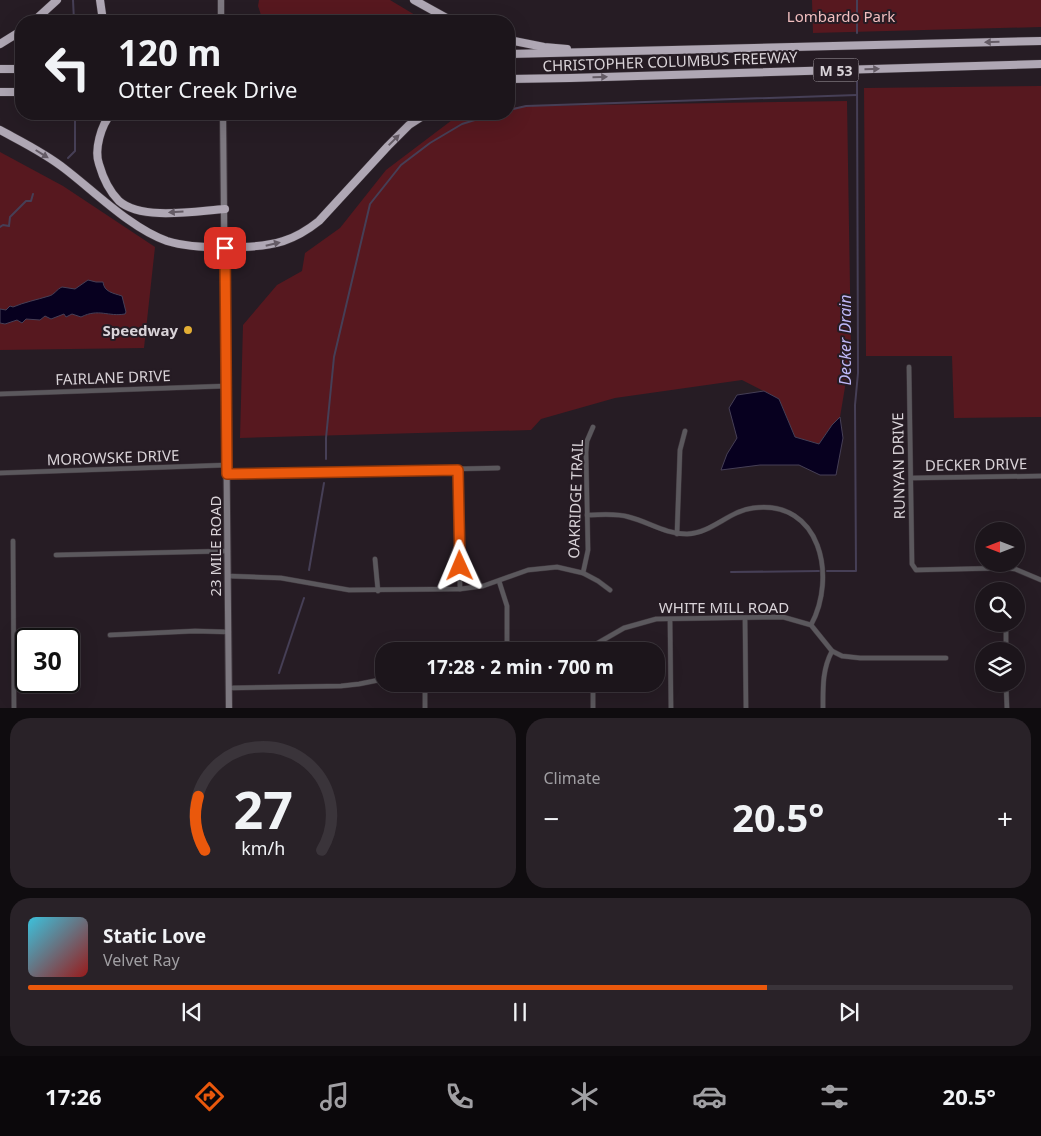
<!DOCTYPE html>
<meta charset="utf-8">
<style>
:root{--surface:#1c151b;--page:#292228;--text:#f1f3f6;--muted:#a09fa3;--line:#3a343a;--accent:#ea580c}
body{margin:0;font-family:"Noto Sans",sans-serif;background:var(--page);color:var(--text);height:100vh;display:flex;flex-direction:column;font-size:19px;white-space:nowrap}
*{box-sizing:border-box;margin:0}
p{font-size:16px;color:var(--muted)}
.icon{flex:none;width:28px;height:28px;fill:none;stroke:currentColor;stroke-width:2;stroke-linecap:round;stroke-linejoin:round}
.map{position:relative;height:708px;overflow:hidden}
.drawer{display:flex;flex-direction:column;gap:10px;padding:10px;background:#0f0c0f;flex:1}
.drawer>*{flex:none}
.top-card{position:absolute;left:15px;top:15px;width:500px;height:105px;border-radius:20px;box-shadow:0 5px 20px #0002,0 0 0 1px var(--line);background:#1c151b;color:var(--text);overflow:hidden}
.needle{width:32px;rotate:270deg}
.tools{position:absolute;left:975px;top:522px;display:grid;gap:10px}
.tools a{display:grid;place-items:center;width:50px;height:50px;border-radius:50%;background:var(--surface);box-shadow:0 5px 20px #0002,0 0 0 1px var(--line);font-size:25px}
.speed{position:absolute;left:15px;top:628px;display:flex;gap:10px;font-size:25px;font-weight:700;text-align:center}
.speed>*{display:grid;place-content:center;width:65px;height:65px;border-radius:50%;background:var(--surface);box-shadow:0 5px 20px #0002,0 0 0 1px var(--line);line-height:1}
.speed .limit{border:2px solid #111;border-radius:8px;background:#fff;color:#111}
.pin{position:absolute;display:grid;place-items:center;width:42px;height:42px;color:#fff;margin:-21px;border-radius:10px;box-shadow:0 2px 8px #0006}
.me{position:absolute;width:55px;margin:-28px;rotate:359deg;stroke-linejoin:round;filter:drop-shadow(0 0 4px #0008)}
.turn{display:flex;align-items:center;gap:18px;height:105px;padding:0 20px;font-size:22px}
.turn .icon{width:65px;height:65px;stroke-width:2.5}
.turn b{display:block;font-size:35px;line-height:42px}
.big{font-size:38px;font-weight:700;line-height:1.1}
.drawer .widget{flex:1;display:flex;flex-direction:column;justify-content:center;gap:8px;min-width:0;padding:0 18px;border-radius:20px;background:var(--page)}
.drawer .dial{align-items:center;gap:0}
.dial svg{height:130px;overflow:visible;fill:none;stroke:var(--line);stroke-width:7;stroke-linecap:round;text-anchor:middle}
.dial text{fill:var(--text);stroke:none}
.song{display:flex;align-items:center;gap:15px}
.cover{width:60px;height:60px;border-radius:8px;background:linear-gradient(135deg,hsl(190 70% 55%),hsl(0 70% 35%))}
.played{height:5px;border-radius:2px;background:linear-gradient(90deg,var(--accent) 75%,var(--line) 75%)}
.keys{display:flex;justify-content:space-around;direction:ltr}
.heat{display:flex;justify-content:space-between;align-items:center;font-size:28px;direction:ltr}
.drawer .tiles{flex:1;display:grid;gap:10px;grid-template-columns:1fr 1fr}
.widget:last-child{grid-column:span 2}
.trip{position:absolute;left:375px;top:642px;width:290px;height:50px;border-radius:20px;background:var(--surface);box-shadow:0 5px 20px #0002,0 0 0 1px var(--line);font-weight:700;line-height:50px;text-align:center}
.dock{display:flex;height:80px;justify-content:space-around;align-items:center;background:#0b080b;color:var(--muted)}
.dock .icon{width:35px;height:35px}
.dock .on{color:var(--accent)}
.dock b{font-size:22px;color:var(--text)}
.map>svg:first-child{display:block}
</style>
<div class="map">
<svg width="1041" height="709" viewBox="0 0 1041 709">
<rect width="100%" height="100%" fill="#261c24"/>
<g fill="#57181f">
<path d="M259 0H390L425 21H263L258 6Z"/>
<path d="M812 0H1041V27L813 33Z"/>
<path d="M1041 86V417L954 418 952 356H866L864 88Z"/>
<path d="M847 101 851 351 840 417 832 425 819 444 795 437 779 399 742 380 615 398 541 419 531 430 240 438 243 325 277 285 302 271 305 253 340 228 386 170 460 114H509V108L526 106Z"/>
<path d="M0 152 63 186 155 247 144 348 0 350Z"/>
</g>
<g fill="#07001f" stroke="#463f56">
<path d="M88 280 96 282H103C104 292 113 293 122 296L126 312 125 314C108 317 99 308 81 317L72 314 66 317 64 314 51 319 45 316 40 320 26 319 22 323 17 320 5 324 0 323V309L6 310 10 306 13 307C25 302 36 300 49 296 54 295 57 289 62 287L75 289Z"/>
<path d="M764 391 779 399 795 437 819 444 832 425 840 417 843 438 836 475H820L799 465H760L721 470 727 454 737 438 729 408 737 395Z"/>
</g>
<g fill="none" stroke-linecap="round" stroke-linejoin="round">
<g stroke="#463f56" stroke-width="2">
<path d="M73 0 74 21"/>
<path d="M857 33V0"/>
<path d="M509 110 526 106 857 95"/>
<path d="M68 158 75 151V114"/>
<path d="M0 227 3 225 9 226 10 217 26 201H31L33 194"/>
<path d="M326 459V438L334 357 370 204 401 165 430 143 462 124 494 114"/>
<path d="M309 570 324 483"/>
<path d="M827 571H856L855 405 858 373 857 81"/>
<path d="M731 572 819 571"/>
<path d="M279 673 304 598"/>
</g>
<g stroke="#3f363d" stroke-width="5.5">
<g id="minor">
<path d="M909 367 912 564 916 570 1006 568 1015 569 1041 580"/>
<path d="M0 394 226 386"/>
<path d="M458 470 460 589"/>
<path d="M0 473 227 465"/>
<path d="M227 474 498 468"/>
<path d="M912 478 1041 476"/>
<path d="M587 515C601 515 616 513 629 517 649 522 665 534 687 534 712 533 729 511 753 508 821 499 837 577 811 625"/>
<path d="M677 534 680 450 685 431"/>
<path d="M13 541 14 709"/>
<path d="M56 555 228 551"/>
<path d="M375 559 378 591"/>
<path d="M583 573 588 550 586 452 587 441 593 427"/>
<path d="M228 576 281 578 349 590 460 589 483 586 528 570 557 567 583 573 598 581 610 590"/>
<path d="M499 581 507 606V651"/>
<path d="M745 618 746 709"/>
<path d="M670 619 671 709"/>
<path d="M1006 624V651"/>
<path d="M110 635 195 631 229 632"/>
<path d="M584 651 624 628 656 619 783 617 811 625 832 651 842 656 860 658H946"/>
<path d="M425 684V709"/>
<path d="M593 684V709"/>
<path d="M1006 684 1007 709"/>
<path d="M229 688 341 686 359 684 384 679"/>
<path d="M823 709C823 688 822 670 832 651"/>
</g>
</g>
<g stroke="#3f363d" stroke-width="8">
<g id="secondary">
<path d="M221 0V21"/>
<path d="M223 114 229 709"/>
</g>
</g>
<g stroke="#3f363d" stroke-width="9">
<g id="motorway">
<path d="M100 0 103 21"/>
<path d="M414 0 452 21"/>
<path d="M34 21 57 0"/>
<path d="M509 40 544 47 567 49"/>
<path d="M0 44 21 31"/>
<path d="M509 54 1041 41"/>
<path d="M0 69H21"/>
<path d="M509 79 570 78 1041 64"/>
<path d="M0 92H21"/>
<path d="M111 114C101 125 94 150 99 164 103 178 109 191 119 201 142 221 196 211 225 209"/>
<path d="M0 130C22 142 45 153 65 169 95 192 132 229 167 241 190 248 218 248 242 247 274 246 294 241 319 221L388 146 409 125 426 114"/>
</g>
</g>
<use href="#minor" stroke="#5b585d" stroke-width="4.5"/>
<use href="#secondary" stroke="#7d7880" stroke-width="6"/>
<use href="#motorway" stroke="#afa7b4" stroke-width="8"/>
</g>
<defs><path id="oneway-solid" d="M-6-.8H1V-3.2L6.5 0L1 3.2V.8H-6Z" transform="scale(1.25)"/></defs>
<g fill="#645b65">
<use href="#oneway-solid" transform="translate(992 42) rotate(179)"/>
<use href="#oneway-solid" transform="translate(872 69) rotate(-2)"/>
<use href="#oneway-solid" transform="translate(600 77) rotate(-2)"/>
<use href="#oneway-solid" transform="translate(394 140) rotate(-45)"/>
<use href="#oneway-solid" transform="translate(42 154) rotate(32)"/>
<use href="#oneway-solid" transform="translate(176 212) rotate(177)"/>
<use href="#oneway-solid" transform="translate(273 244) rotate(-13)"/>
</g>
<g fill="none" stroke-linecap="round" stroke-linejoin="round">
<g stroke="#983908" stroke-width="12">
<path id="route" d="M225 248 227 474 458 470 460 566"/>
</g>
<use href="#route" stroke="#ea580c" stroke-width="9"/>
</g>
<circle fill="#e3ae34" stroke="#261c24" stroke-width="2" cx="188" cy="330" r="5"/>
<g text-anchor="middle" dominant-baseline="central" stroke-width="4" stroke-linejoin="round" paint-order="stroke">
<rect fill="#261c24" stroke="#a39ca2" stroke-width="1" x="813.5" y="58.5" width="45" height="23" rx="4"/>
<g font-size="14" font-weight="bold" fill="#d9d3d8">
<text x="836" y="70">M 53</text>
</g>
<g font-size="15" fill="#f1bebf" stroke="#261c24">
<text x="841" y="16">Lombardo Park</text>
</g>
<g font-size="15" fill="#d9d3d8" stroke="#261c24">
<text transform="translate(670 61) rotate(-2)">CHRISTOPHER COLUMBUS FREEWAY</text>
<text transform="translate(113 377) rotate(-2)">FAIRLANE DRIVE</text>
<text transform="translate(113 457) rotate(-2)">MOROWSKE DRIVE</text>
<text transform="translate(976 464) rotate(-1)">DECKER DRIVE</text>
<text transform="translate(898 466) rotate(-91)">RUNYAN DRIVE</text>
<text transform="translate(575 499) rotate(-88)">OAKRIDGE TRAIL</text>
<text transform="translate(215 546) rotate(-90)">23 MILE ROAD</text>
<text x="724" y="607">WHITE MILL ROAD</text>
</g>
<g font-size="15" font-weight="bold" fill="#d9d3d8" stroke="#261c24" text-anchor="end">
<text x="178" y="330">Speedway</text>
</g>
<g font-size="16" font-style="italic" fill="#beb8f7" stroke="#261c24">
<text transform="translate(845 340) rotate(-90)">Decker Drain</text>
</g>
</g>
</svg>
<div class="tools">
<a><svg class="needle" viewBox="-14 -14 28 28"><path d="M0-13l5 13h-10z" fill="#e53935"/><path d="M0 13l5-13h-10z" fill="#a09fa3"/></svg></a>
<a><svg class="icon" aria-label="search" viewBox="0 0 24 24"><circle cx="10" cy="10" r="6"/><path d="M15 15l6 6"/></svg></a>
<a><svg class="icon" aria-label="layers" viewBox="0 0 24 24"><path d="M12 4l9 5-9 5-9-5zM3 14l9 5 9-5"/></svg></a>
</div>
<div class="speed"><div class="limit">30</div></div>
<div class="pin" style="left:225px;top:248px;background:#d93025"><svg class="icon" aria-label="arrive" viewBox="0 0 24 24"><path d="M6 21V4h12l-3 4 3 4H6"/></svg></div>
<svg class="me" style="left:460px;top:566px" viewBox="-20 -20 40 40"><path d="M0-17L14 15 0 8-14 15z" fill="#ea580c" stroke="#fff" stroke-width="4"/></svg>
<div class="trip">17:28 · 2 min · 700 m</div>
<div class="top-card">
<div class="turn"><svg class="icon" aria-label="left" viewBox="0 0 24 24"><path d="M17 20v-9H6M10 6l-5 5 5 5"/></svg><div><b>120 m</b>Otter Creek Drive</div></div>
</div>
</div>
<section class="drawer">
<div class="tiles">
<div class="widget dial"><svg viewBox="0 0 100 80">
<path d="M14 69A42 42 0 1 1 86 69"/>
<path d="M14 69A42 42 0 0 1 10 36" stroke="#ea580c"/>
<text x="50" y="56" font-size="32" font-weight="700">27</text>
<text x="50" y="72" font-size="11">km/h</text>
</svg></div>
<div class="widget"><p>Climate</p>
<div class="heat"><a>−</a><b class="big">20.5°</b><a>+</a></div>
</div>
<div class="widget">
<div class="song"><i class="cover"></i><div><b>Static Love</b><p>Velvet Ray</p></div></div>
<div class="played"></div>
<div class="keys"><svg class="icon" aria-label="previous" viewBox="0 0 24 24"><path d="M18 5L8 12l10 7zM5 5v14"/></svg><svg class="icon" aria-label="pause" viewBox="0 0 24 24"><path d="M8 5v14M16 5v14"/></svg><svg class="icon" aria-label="next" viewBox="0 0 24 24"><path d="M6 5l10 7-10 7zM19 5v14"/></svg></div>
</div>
</div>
</section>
<nav class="dock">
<b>17:26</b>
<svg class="icon on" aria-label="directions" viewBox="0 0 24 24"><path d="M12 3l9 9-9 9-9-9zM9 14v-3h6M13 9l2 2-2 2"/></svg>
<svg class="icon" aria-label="music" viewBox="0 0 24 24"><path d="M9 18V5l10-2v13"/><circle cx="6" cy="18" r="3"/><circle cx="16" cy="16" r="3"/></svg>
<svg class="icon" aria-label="phone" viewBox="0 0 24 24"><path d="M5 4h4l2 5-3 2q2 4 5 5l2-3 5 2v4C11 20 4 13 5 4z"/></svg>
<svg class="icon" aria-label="climate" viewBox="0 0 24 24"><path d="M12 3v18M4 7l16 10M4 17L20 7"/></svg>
<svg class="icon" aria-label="car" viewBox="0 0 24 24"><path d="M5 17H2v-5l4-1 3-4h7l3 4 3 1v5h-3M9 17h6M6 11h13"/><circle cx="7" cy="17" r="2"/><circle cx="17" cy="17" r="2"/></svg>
<svg class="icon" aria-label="filters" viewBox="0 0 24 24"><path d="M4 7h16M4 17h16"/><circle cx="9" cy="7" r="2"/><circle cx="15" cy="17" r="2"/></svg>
<b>20.5°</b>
</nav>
